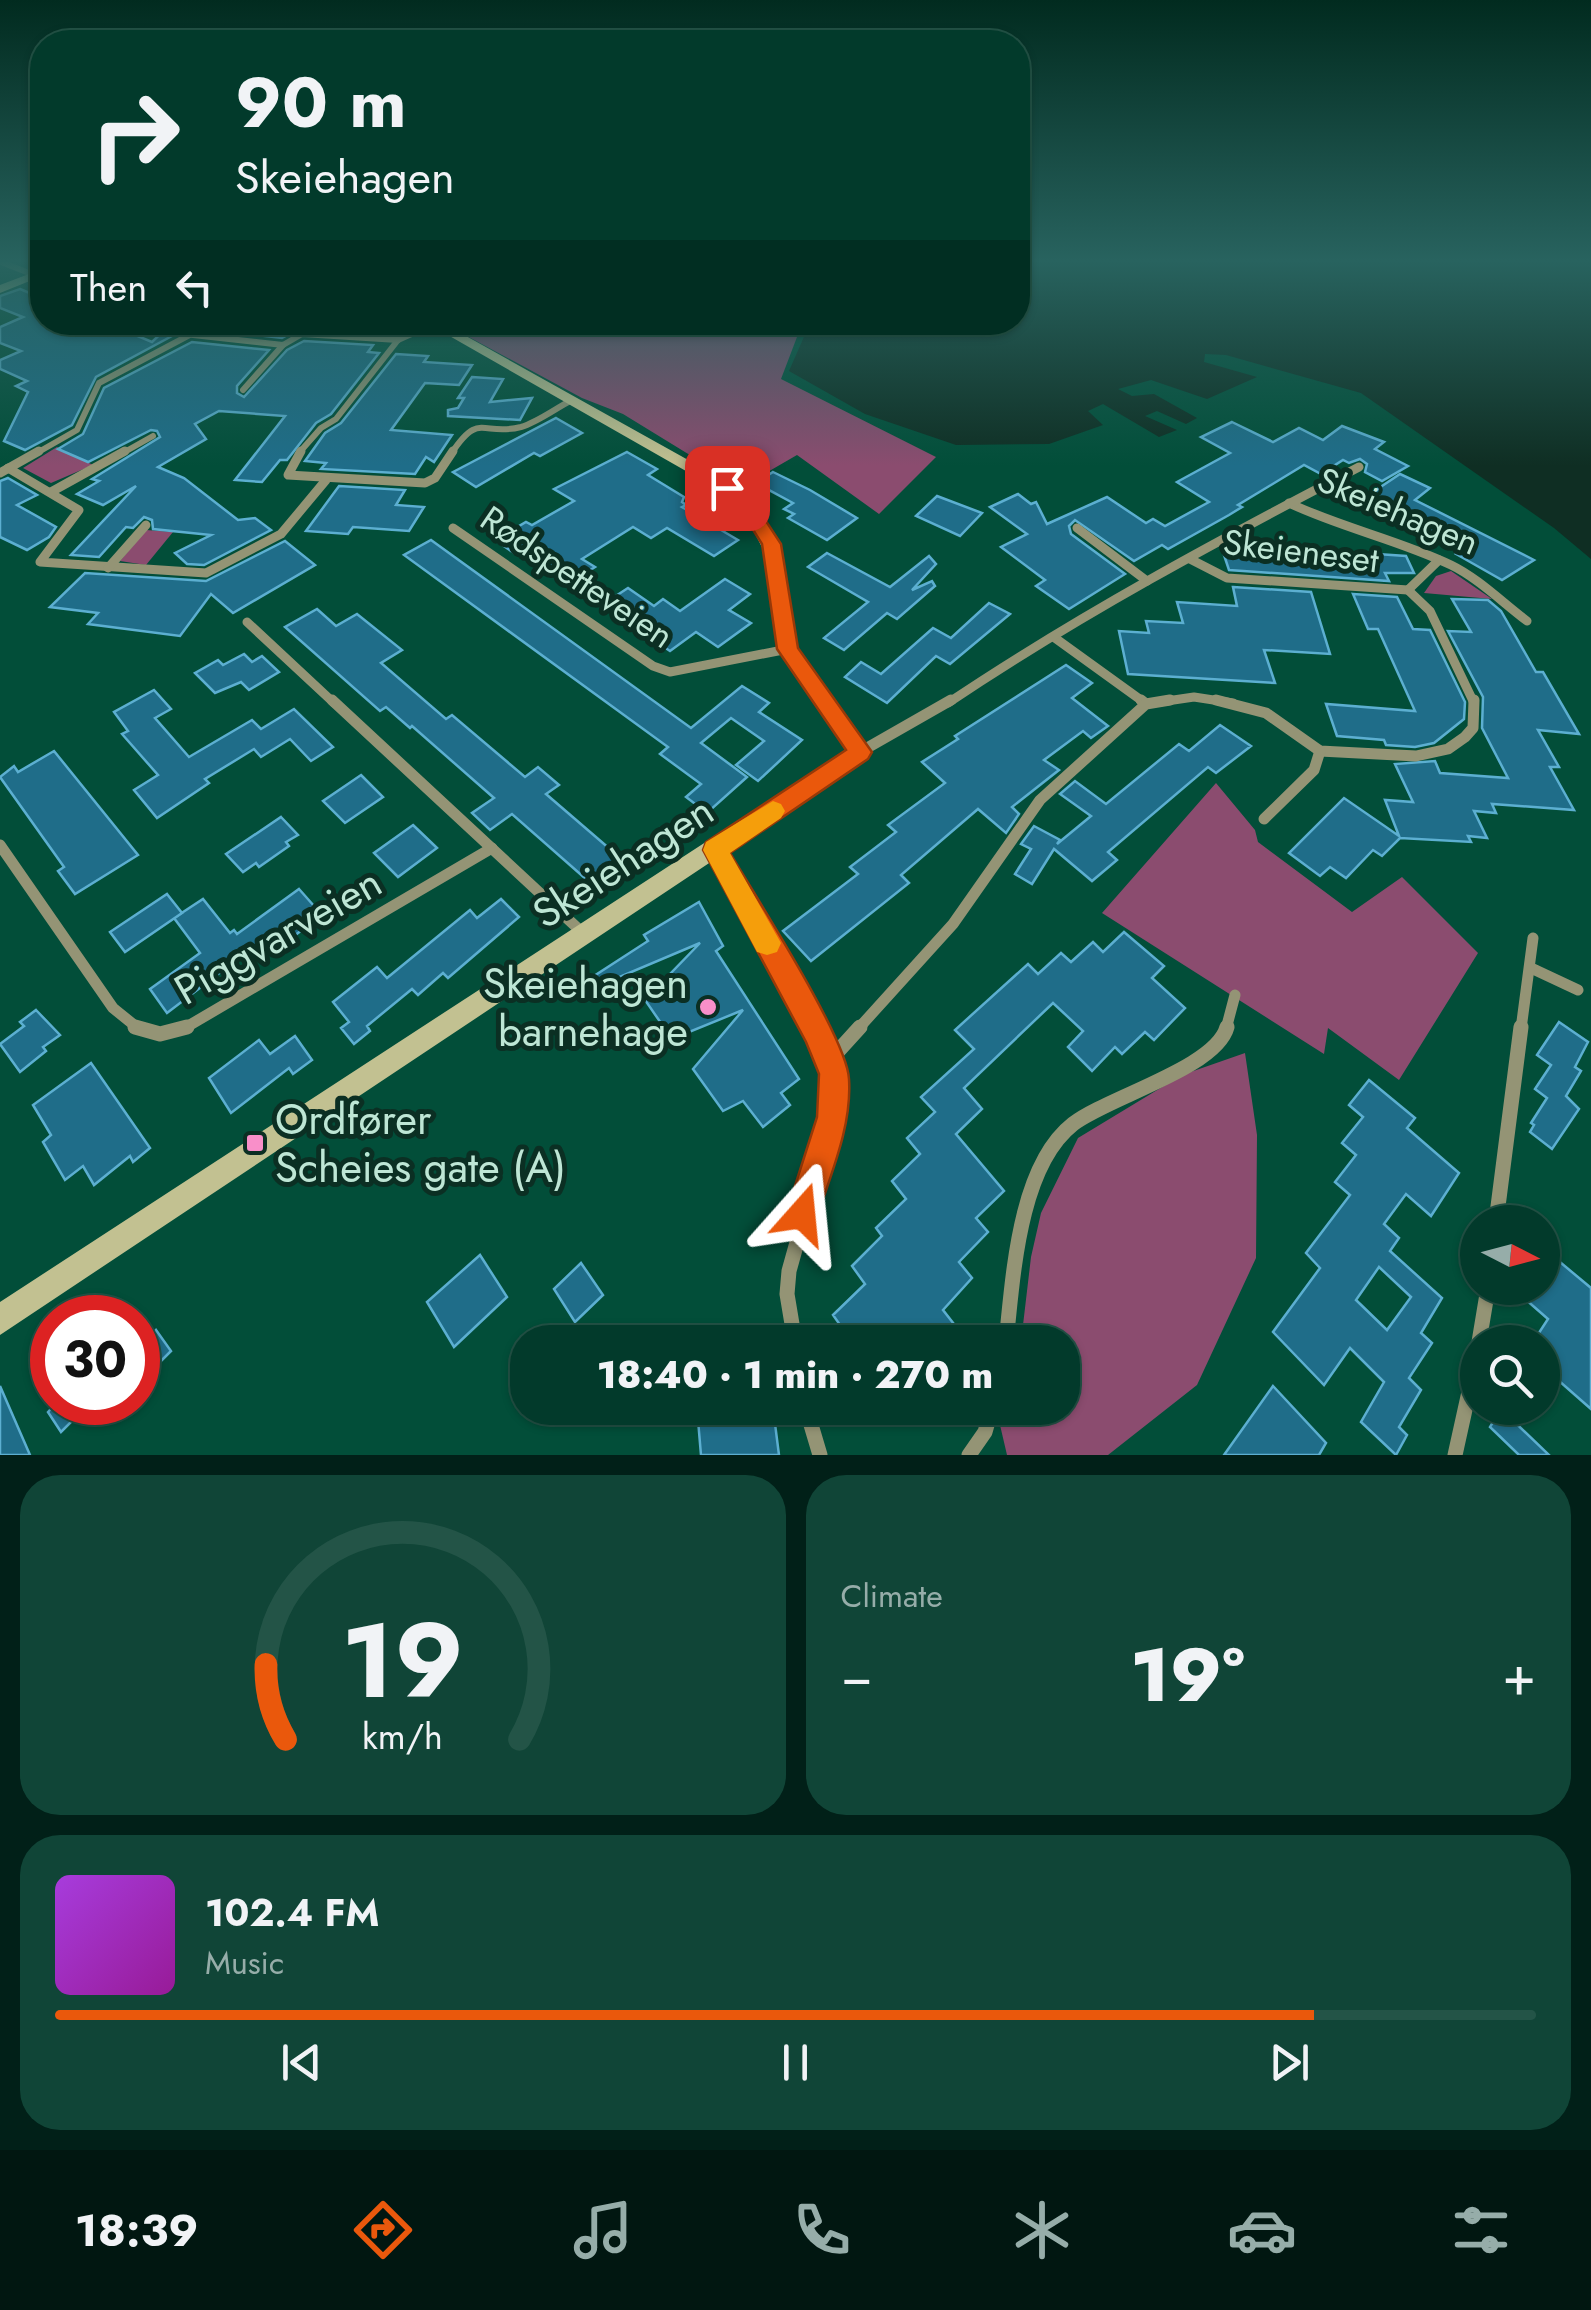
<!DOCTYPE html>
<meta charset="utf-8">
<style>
:root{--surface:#023a2b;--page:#104537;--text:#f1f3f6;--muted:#96ada9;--line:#235447;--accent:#ea580c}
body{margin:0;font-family:Jost,sans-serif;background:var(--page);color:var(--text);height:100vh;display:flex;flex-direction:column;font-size:38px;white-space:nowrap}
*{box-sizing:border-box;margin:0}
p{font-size:32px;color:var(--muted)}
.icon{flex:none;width:55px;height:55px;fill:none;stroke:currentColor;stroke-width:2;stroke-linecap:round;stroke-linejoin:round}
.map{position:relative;height:1455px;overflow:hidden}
.panel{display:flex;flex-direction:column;gap:20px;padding:20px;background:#012018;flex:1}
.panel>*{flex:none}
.top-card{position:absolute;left:30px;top:30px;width:1000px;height:305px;border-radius:40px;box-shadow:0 2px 8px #0004,0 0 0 2px var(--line);background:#023a2b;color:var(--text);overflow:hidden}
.needle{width:65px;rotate:96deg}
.controls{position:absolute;left:1460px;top:1205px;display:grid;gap:20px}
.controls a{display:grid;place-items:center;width:100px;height:100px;border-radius:50%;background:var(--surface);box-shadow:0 2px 8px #0004,0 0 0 2px var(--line);font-size:50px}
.speed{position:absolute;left:30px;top:1295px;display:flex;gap:20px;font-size:50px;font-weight:700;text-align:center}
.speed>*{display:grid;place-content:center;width:130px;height:130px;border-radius:50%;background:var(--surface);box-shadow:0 2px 8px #0004,0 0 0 2px var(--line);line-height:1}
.speed .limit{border:15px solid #d22;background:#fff;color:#111}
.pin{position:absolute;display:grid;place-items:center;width:85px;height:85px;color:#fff;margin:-42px;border-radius:20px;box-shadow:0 5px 15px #0006}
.me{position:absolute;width:110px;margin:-55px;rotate:18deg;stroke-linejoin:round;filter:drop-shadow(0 0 8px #0008)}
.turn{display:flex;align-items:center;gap:35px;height:210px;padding:0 40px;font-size:45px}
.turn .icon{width:130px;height:130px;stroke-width:2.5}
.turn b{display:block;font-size:70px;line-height:85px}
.then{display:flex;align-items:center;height:95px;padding:0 40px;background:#0003;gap:20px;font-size:38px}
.big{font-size:75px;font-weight:800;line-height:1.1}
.panel .tile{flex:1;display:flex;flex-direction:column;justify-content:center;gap:15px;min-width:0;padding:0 35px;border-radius:40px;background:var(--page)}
.panel .dial{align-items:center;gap:0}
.dial svg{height:260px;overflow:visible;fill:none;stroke:var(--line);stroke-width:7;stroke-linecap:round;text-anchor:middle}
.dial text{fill:var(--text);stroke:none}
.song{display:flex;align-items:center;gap:30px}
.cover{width:120px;height:120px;border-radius:15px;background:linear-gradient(135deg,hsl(280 70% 55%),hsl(300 70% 35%))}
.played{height:10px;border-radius:5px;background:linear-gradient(90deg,var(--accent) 85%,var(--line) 85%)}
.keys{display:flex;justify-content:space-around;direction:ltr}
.heat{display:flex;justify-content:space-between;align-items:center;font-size:55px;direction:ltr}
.panel .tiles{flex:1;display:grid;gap:20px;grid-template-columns:1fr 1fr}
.tile:last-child{grid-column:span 2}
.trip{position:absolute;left:510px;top:1325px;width:570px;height:100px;border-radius:40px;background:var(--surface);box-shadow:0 2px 8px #0004,0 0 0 2px var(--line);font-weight:800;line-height:100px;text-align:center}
.menu{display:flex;height:160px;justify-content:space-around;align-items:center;background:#011711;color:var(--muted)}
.menu .icon{width:70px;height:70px}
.menu .active{color:var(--accent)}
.menu b{font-size:45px;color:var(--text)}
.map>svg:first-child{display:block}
</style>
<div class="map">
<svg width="1591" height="1455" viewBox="0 0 1591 1455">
<rect width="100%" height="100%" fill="#024e39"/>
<g fill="#8b4c6f">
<path d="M443 323H795L797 337 781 379 936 457 879 514 797 455 742 487 623 414 582 398Z"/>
<path d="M57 447 93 465 51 483 23 468Z"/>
<path d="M146 530 173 532 146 565 120 561Z"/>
<path d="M1451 571 1492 599 1424 593 1436 576Z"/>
<path d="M1216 783 1255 830 1258 842 1352 912 1402 877 1478 953 1399 1080 1328 1028 1324 1054 1102 913Z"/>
<path d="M1245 1053 1257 1135 1256 1258 1197 1385 1108 1455H1007L1000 1425 1005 1408H1062V1342H1021L1031 1257 1041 1213 1078 1138 1182 1075Z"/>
</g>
<path fill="#0f2e23" d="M1018 262H1591V559L1554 528 1361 393 1226 355 1205 354 1204 362 1257 377 1207 399 1151 380 1118 389 1132 396 1154 394 1197 418 1186 424 1157 411 1145 416 1177 430 1159 437 1103 404 1088 411 1103 425 1049 444 956 445 865 414 789 371 807 330 819 323 1018 322Z"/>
<g fill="#1f6d89" stroke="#5cafd1" stroke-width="2.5" fill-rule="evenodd">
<path d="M20 289 42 298V322H104L152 342 173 322H198L96 377 72 425 25 450 4 441 28 392 16 386 27 381 0 369V360L21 351 0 343V327L23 317 0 308V296Z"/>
<path d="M221 322H390L384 332 302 327 282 338 213 330Z"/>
<path d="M304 341 373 345 368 352 379 353 331 414 316 423 287 460H280L262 482 235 480 285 416 219 411 195 424 206 439 158 467 184 478 238 520 255 518 271 530 204 565 187 564 175 553 211 535 153 529 152 520 144 517 133 528 126 527 99 557 71 555 136 486 103 505 77 494 99 481 92 479 160 437 157 431 151 430 88 462 58 449 83 434 104 388 192 342 269 350 237 386V393L244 397 287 350Z"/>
<path d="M396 354 428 356 424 362 472 365 459 385 425 383 391 430 452 435 434 462 426 457 415 474 321 469 326 463 305 461 325 433 341 423Z"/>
<path d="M472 377 503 379 490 402 532 398 520 420 448 416V410L458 408 464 398H458Z"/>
<path d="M556 418 582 433 540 456 534 453 476 487 453 472Z"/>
<path d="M1232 422 1273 442 1299 428 1323 440 1342 426 1384 442 1375 449 1408 466 1382 481 1365 472 1367 464 1360 459 1349 463 1343 460 1321 474 1304 465 1238 505 1242 507 1229 515 1168 549 1162 545 1134 561 1075 520 1069 526 1071 534 1125 574 1069 609 1036 586 1045 580 1001 547 1027 534 990 507 1018 494 1031 504 1036 502 1047 524 1107 497 1146 523 1153 519 1165 526 1209 502 1177 482 1230 453 1201 437Z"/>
<path d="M627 452 657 469 648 475 684 497 682 502 686 505 682 507 738 540 714 556 667 528 651 538 633 527 582 559 595 567 568 584 519 550 514 553 495 540 526 522 532 525 574 501 554 489Z"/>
<path d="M773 472 810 490 857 518 827 540 788 518 794 514 784 509 793 503 756 483Z"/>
<path d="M1400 474 1430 488 1415 500 1534 560 1502 580 1456 554 1463 549 1364 498Z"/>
<path d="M8 478 37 495 17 505 56 527 49 537 27 550 0 537V481Z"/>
<path d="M339 486 405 490 396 505 424 507 409 531 353 527 348 534 306 531Z"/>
<path d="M937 496 982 513 960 536 916 516Z"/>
<path d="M431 540 691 728 742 686 769 703 759 712 802 740 758 781 736 765 764 741 731 718 701 743 747 777 707 813 686 797 701 784 660 754 668 747 404 555Z"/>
<path d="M285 541 315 565 233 613 211 594 180 636 88 624 98 613 50 607 85 573 206 581Z"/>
<path d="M1231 544 1406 556 1414 573H1385L1389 581 1229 570 1222 549Z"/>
<path d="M827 553 890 587 929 556 936 564 912 590 932 581 935 586 897 619 887 613 844 650 824 638 868 602 808 567Z"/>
<path d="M725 579 750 594 729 610 751 623 718 647 696 632 670 651 602 605 628 588 654 606 663 599 680 611Z"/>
<path d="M1233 587 1311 592 1330 654 1264 650 1275 683 1128 674 1119 631 1149 633 1146 621 1183 623 1177 602 1237 606Z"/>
<path d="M1353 594 1397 597 1413 629 1430 630 1465 702 1464 719 1434 743 1415 747 1386 745 1384 740 1337 736 1326 704 1415 711 1378 629H1368Z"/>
<path d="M1452 599 1488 600 1501 611 1536 672H1543L1579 734 1538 730 1559 767H1550L1574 810 1492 804 1496 813 1474 811 1487 838 1468 836 1471 842 1400 838 1382 856 1373 850 1346 878 1330 867 1320 876 1289 853 1344 798 1399 836 1385 800 1413 802 1395 764 1435 761 1440 773 1508 778 1482 728 1483 697 1448 631 1471 632Z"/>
<path d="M989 603 1010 614 950 664 936 656 887 703 845 677 861 662 881 674 933 628 951 638Z"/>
<path d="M317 609 336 626 357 614 402 650 381 663 446 719 452 715 525 777 538 767 559 785 546 794 625 862 595 887 512 814 490 830 472 813 494 798 412 726 410 728 386 707 380 711 285 627Z"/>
<path d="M244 654 252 662 262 656 279 672 249 690 241 682 215 693 195 673 218 660 223 665Z"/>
<path d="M1066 665 1092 683 1072 698 1108 726 1091 738 1083 731 1044 760 1059 770 1012 807 1019 814 1006 833 978 809 901 875 909 883 811 961 783 931 858 874 850 867 896 832 888 825 945 783 922 762 958 739 955 736Z"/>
<path d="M154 690 171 709 155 718 189 757 252 720 261 729 294 709 333 747 311 761 290 739 261 757 254 749 205 779 209 783 157 818 134 790 158 775 122 734 128 731 114 712Z"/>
<path d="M1220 725 1251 746 1216 773 1208 767 1108 852 1117 860 1092 881 1054 849 1032 884 1015 874 1031 849 1021 844 1034 826 1060 840 1057 844 1091 816 1060 794 1075 781 1106 804 1179 744 1189 751Z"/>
<path d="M54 751 138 855 75 894 58 871 64 867 0 777 14 766 18 772Z"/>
<path d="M361 775 383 797 345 823 323 801Z"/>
<path d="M281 817 298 835 286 842 289 846 259 867 256 863 243 872 226 854Z"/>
<path d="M413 825 437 848 398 877 374 853Z"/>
<path d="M299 889 322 915 278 948 268 936 167 1013 150 989 200 953 174 918 203 899 230 933 234 930 237 934Z"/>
<path d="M167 894 182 913 125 952 110 932Z"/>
<path d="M501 899 519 917 448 978 443 973 418 995 412 989 367 1026 370 1031 354 1044 341 1028 349 1022 333 1002 377 967 387 978 470 910 477 918Z"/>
<path d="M699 902 723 946 716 951 799 1079 781 1093 790 1105 763 1127 743 1101 723 1111 693 1069 743 1010 672 1039 645 1000 700 943 596 987 591 978 648 941 644 935Z"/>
<path d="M1124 932 1164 966 1152 978 1185 1008 1154 1040 1145 1032 1122 1054 1115 1047 1092 1071 1068 1047 1083 1031 1053 1003 964 1088 982 1109 956 1134 1004 1191 976 1218 988 1232 959 1262 972 1278 943 1310 968 1342H852L833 1315 865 1284 852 1266 882 1236 876 1228 906 1199 892 1181 920 1154 907 1138 935 1112 921 1097 974 1049 955 1030 1028 964 1038 974 1061 953 1071 962 1093 942 1103 952Z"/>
<path d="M36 1010 60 1035 43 1047 46 1051 20 1072 0 1044 24 1026 20 1022Z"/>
<path d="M1559 1022 1588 1042 1575 1067 1581 1071 1566 1096 1579 1109 1552 1149 1530 1132 1534 1125 1531 1123 1547 1098 1535 1089 1551 1065 1537 1055Z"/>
<path d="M295 1036 312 1060 293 1074 289 1068 231 1113 209 1078 259 1040 270 1054Z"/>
<path d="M91 1063 150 1148 133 1162 130 1156 94 1185 83 1166 65 1180 43 1142 51 1135 33 1105Z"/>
<path d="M1369 1080 1415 1118 1407 1128 1459 1173 1431 1216 1406 1194 1384 1224 1399 1238 1390 1251 1442 1298 1421 1333 1432 1343 1409 1378 1421 1390 1399 1427 1407 1435 1396 1455 1361 1422 1384 1382 1350 1348 1324 1385 1273 1332 1320 1268 1306 1253 1350 1195 1335 1182 1356 1155 1342 1143 1363 1117 1349 1105ZM1379 1267 1411 1297 1387 1330 1356 1300Z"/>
<path d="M1542 1247 1591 1288V1409L1542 1366V1342H1533L1548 1319 1524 1298 1531 1288H1542Z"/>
<path d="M480 1255 507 1297 454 1347 427 1302Z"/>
<path d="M581 1263 603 1295 575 1322 554 1289Z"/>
<path d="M156 1330 171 1351 138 1384V1348Z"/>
<path d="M0 1386 30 1455H0Z"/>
<path d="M1273 1386 1326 1443 1319 1455H1224Z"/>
<path d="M57 1402H91L61 1432 48 1412Z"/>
<path d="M697 1408H773L779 1455H701Z"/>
<path d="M1501 1409 1549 1455H1519L1490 1427Z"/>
</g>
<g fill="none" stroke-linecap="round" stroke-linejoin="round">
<g stroke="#949475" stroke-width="6">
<path d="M1 262 42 278"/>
<path d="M193 335 283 345 302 334 398 340"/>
<path d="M243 390 283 345"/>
<path d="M35 454 77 430 99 383 214 322"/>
<path d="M121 454 153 436"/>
<path d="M298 454 321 428 336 419 398 340 434 324"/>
<path d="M451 454C480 410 482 437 521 427 538 422 556 408 572 400"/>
</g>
<g stroke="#949475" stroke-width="9">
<path d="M301 451 288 475 425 483 435 478 453 451"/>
<path d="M8 468 79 510 40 562 206 573 281 534 326 480"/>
<path d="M0 473 39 451"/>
<path d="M51 492 125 451"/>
<path d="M1289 503C1342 528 1399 540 1451 565 1478 578 1503 603 1527 621"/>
<path d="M453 528 653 666 670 672 788 649"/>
<path d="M1077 528 1147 581"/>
<path d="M1190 559 1227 578 1408 590 1439 560"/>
<path d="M108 568 146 525"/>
<path d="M1408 590 1430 611 1474 703"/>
<path d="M247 622 334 703"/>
<path d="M1055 638 1145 703"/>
<path d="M948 703C1079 615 1219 540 1359 467"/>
<path d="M1153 703 1194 697 1233 703"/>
</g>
<g stroke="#949475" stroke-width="11">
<path d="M332 700 585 935"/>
<path d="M1141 700 1146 704"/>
<path d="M1216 700 1266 713 1320 751 1416 756 1448 749 1465 737 1473 728 1474 700"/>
<path d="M860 752 951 700"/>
<path d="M1264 819 1314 770 1320 751"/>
<path d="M0 845 113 1008 139 1029"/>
<path d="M715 850 815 1029"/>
<path d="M1531 968 1578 990"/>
<path d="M183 1029 492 848"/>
<path d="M858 1029 953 924 1040 800 1146 704 1170 700"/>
<path d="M1226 1029 1235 995"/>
<path d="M1521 1029 1533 938"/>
</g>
<g stroke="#949475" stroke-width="15">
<path d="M135 1027 160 1034 187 1027"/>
<path d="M830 1060 860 1027"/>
<path d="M1496 1222 1521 1027"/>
<path d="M795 1342 787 1294 789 1271 832 1117 834 1074 814 1027"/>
<path d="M1006 1342C1013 1279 1018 1167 1073 1124 1108 1097 1216 1068 1227 1027"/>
<path d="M1479 1342 1488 1288"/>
<path d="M806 1408 820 1455"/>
<path d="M969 1455 985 1432 992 1408"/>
<path d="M1455 1455 1478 1351"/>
</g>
<g fill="#c2c191" fill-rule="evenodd">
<path d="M42 269V276L0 293V285Z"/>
<path d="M425 322H441L733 485 760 512 784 559 797 648 870 752 867 758 0 1335V1302L847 750 779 649 768 559 747 518 721 491Z"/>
</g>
</g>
<linearGradient id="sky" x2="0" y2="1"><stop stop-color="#012b1f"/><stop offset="0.56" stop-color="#28635f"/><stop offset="1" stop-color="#28635f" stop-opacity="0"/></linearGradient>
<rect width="1591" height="466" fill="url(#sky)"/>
<path fill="#ea580c" stroke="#983908" stroke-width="2.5" d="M727 483 734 484 760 512 781 544 798 648 872 752 868 759 730 853C755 896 847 1038 849 1079 852 1125 832 1171 818 1214L814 1226 802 1231 790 1226 786 1214 817 1117 819 1074 806 1042 703 850 706 842 846 750 777 649 762 544 747 520 718 488Z"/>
<path fill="#f59e0b" d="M773 801 781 804 785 811 781 818 730 853 781 943 777 952 767 955 757 952 703 850 706 842Z"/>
<g fill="#f98fc9" stroke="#0b2f23" stroke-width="4">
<circle cx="708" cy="1007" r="10"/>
<rect x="245" y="1133" width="20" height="20" rx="5"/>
</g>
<g text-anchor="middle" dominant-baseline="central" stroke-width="10" stroke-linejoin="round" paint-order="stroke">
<g font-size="35" fill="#bee6d5" stroke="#0b2f23">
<text transform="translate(1398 511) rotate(23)">Skeiehagen</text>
<text transform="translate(1301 551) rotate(7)">Skeieneset</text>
<text transform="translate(577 577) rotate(34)">Rødspetteveien</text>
</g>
<g font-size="42" fill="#bee6d5" stroke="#0b2f23">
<text transform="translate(623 862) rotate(-33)">Skeiehagen</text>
<text transform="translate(278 936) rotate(-30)">Piggvarveien</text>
</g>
<g font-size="42" fill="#bee6d5" stroke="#0b2f23" text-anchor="end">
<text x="688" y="983">Skeiehagen<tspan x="688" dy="48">barnehage</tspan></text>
<text x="275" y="1119" text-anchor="start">Ordfører<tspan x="275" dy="48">Scheies gate (A)</tspan></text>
</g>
</g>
</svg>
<div class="controls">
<a><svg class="needle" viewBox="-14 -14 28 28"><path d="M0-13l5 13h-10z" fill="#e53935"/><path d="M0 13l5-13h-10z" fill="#96ada9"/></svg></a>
<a><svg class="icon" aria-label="search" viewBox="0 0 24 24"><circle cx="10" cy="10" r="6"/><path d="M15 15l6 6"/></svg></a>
</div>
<div class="speed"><div class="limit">30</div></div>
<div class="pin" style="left:727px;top:488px;background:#d93025"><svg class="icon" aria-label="arrive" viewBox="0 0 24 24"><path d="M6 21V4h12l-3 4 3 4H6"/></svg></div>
<svg class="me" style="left:802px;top:1214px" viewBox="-20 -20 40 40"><path d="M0-17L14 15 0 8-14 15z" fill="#ea580c" stroke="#fff" stroke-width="4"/></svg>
<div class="trip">18:40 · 1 min · 270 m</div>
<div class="top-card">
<div class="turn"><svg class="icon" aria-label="right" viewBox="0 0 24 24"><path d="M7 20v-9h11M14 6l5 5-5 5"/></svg><div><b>90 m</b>Skeiehagen</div></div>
<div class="then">Then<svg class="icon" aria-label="left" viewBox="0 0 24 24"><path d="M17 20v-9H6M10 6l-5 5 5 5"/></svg></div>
</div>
</div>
<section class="panel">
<div class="tiles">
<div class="tile dial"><svg viewBox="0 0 100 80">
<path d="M14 69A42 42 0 1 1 86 69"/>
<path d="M14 69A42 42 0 0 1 8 46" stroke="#ea580c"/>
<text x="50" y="56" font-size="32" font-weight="700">19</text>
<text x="50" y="72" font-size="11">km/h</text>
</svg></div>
<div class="tile"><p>Climate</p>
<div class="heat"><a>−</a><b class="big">19°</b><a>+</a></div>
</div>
<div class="tile">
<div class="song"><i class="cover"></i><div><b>102.4 FM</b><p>Music</p></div></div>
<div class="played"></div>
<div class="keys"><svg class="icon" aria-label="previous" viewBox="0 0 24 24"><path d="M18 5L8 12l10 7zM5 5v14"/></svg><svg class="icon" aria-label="pause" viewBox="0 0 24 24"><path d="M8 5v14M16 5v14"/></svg><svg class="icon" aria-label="next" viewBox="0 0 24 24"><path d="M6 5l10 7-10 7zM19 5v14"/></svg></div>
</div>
</div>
</section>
<nav class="menu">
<b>18:39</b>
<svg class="icon active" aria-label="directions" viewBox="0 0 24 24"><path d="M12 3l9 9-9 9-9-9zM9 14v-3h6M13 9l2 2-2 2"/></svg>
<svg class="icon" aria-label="music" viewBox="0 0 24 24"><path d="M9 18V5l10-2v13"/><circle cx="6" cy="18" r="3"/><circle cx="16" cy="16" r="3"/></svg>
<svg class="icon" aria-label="phone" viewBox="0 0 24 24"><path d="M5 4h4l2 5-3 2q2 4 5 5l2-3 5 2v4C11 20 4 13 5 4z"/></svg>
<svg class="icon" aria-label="climate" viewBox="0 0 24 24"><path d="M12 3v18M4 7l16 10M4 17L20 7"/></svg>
<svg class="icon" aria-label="car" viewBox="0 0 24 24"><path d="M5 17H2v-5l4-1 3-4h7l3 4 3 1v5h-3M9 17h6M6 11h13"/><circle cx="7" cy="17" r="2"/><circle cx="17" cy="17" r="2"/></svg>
<svg class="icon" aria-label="filters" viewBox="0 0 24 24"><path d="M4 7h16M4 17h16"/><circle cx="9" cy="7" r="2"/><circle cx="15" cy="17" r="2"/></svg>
</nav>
